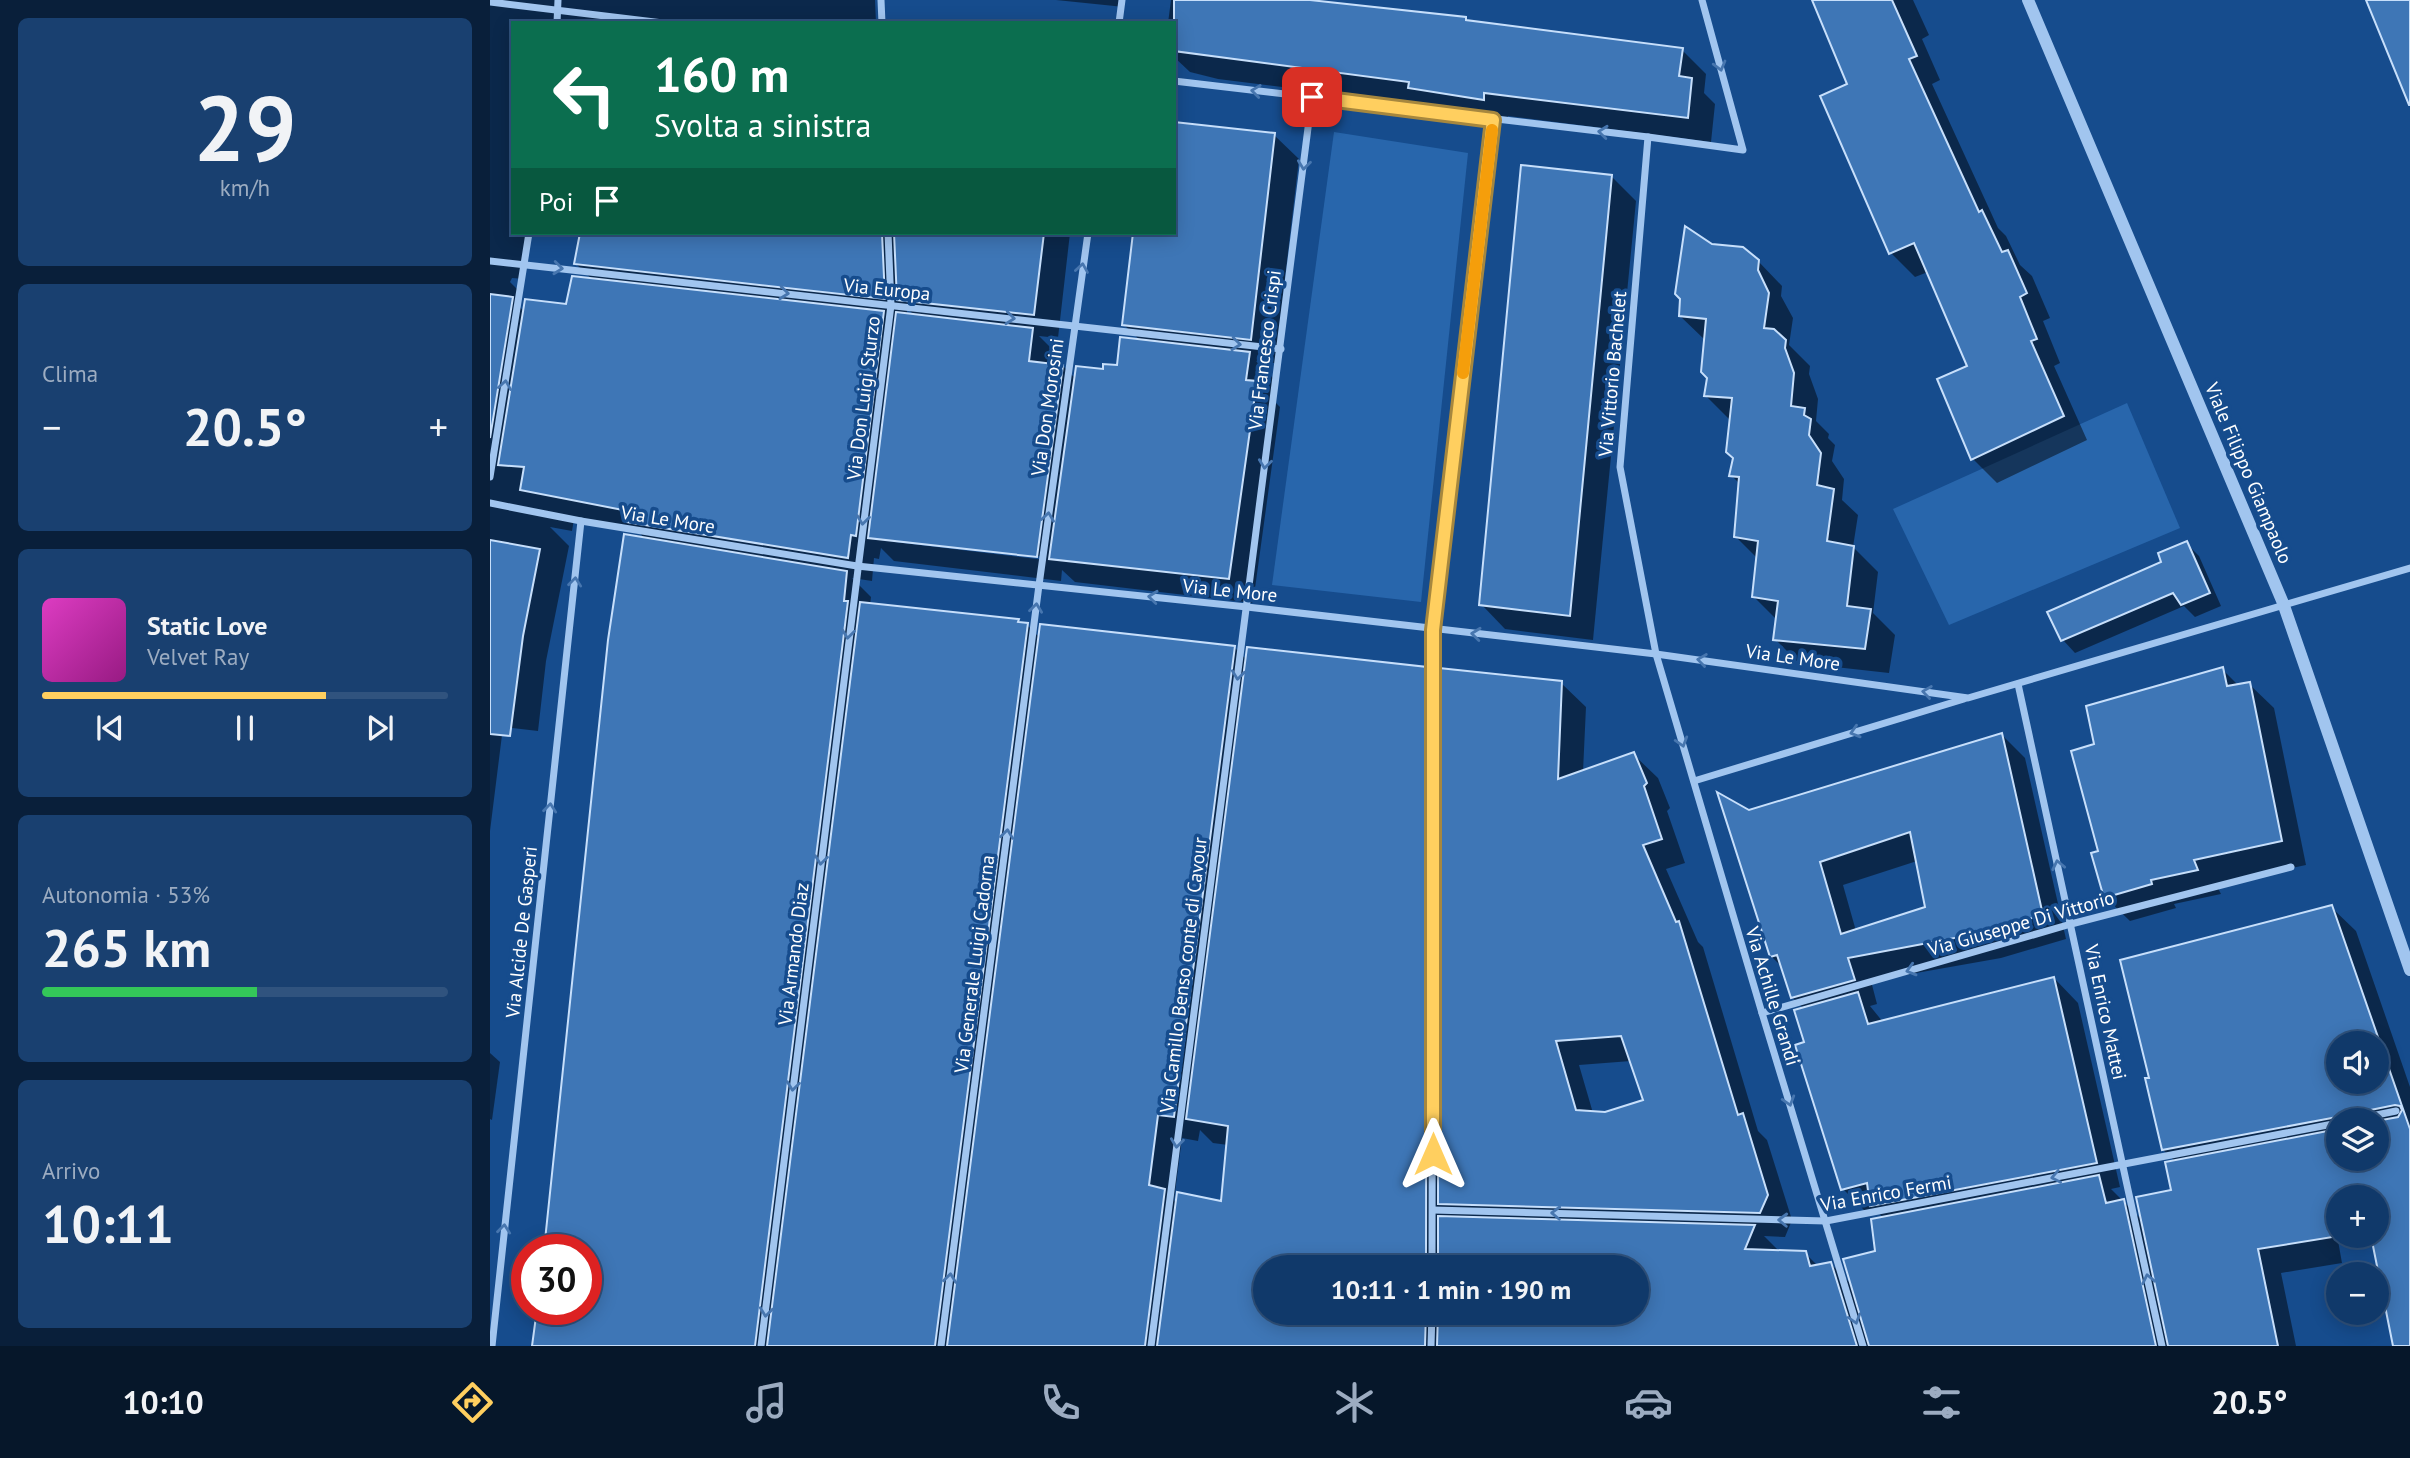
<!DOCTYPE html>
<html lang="it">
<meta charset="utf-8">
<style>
:root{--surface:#10396a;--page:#194070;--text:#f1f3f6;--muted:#9cacc1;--line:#30537e;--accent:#ffcf5f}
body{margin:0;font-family:"PT Sans",sans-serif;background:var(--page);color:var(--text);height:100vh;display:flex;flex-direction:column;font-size:26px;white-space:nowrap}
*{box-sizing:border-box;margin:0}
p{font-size:23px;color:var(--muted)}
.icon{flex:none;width:38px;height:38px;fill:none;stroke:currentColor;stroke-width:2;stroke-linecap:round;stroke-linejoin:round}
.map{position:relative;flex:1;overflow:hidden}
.sheet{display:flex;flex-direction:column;gap:18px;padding:18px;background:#091f3a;width:490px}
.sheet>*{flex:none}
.top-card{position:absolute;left:21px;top:21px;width:665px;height:214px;border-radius:0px;box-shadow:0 4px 18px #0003,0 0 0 2px var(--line);background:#0b6e4f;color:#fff;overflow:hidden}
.tools{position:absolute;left:1836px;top:1031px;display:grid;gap:14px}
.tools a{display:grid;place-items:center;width:63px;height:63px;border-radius:50%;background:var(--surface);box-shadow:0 4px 18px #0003,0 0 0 2px var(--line);font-size:35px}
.speed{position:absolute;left:21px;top:1234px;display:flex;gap:14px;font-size:35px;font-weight:700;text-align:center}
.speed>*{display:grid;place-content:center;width:91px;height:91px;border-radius:50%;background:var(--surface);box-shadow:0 4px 18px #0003,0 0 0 2px var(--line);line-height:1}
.speed .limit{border:10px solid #d22;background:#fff;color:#111}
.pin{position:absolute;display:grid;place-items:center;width:60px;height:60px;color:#fff;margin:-30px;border-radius:14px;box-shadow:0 4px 10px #0006}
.me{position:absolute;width:77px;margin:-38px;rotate:0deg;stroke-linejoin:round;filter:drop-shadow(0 0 5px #0008)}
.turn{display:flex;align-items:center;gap:24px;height:147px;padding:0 28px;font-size:32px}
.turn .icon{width:91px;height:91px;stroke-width:2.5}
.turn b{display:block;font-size:49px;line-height:60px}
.then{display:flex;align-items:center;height:66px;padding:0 28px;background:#0003;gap:14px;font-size:26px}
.big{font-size:52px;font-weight:800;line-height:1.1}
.sheet .widget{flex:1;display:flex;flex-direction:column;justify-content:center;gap:10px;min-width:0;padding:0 24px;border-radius:10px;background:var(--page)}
.sheet .dial{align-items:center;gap:0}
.dial b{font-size:91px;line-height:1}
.song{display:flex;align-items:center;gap:21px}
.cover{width:84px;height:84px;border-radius:10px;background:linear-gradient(135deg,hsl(310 70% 55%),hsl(310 70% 35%))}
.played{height:7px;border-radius:4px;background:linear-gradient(90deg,var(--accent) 70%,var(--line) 70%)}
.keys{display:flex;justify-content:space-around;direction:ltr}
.heat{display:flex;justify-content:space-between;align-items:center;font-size:38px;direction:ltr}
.charge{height:10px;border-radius:5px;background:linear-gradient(90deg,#34c759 53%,var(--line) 0)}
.trip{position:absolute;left:763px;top:1255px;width:396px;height:70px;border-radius:35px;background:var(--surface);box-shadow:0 4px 18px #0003,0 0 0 2px var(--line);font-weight:800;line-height:70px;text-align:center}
.menu{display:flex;height:112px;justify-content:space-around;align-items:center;background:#06172a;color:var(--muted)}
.menu .icon{width:49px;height:49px}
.menu .active{color:var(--accent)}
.menu b{font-size:32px;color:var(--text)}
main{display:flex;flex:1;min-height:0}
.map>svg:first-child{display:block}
</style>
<main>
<section class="sheet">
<div class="widget dial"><b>29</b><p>km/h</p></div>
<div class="widget"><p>Clima</p>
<div class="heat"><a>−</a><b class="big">20.5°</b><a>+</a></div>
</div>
<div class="widget">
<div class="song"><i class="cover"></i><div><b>Static Love</b><p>Velvet Ray</p></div></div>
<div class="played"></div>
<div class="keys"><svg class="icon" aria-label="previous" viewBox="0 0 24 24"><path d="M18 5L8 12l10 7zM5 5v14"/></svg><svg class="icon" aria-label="pause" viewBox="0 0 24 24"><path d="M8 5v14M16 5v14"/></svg><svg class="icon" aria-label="next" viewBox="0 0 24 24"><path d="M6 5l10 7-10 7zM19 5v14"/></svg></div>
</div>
<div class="widget"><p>Autonomia · 53%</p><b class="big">265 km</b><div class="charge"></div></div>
<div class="widget"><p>Arrivo</p><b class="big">10:11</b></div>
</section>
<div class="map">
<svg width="1920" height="1346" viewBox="0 0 1920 1346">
<rect width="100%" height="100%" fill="#164c8d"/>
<g fill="#2866ac">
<path d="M844 132 978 153 931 602 782 585Z"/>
<path d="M1637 403 1690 528 1459 625 1403 509Z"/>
</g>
<g fill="#0007" fill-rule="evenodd">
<path d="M0 0H385L386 23H23V233H42L34 279 22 278 20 282 32 294 30 307 34 312 78 306 103 280 86 264 92 233H580L568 338 549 336 567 354 565 366H573L586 379 629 367 651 341 634 325 645 233H684L784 135 809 159 785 363 766 361 783 378 781 398 790 407 763 603 585 582 572 570 571 581 404 561 391 548 389 559 384 558 382 581 362 578 381 597 380 605 528 621 531 624 537 625 550 638 744 647 757 660 936 668 951 683H1071L1096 707 1093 772 1143 754 1168 778 1180 808 1177 811 1195 863 1176 869 1208 942 1213 947 1268 1131 1277 1140 1302 1220 1295 1237 1274 1236 1290 1252 1315 1253 1328 1266 1340 1263 1363 1286 1387 1253 1394 1218 1386 1211 1377 1213 1353 1189 1316 1044 1314 1009 1302 997 1293 968 1281 956 1258 812 1512 735 1535 758 1576 939 1511 958 1381 981 1387 1004 1380 1006 1393 1022 1564 978 1588 1003 1630 1187 1621 1189 1653 1221 1683 1192 1686 1162 1673 1150 1661 1079 1841 907 1866 931 1920 1087V1346H1912L1886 1197H1848L1847 1235 1852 1263 1791 1273 1806 1346H1096L1146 1312V1267H775V1312H1083L1082 1346H44L49 1309H96L156 540 148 531 84 519 82 531 60 527 79 546 56 661 48 731 13 727 0 831ZM417 308 425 316 417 315ZM405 539 556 557 555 560 405 542ZM1427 861 1437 908 1366 931 1353 885ZM1848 1043H1886V1082H1848ZM1141 1061 1155 1102 1115 1114 1103 1113 1089 1065ZM1848 1120H1886V1158H1848ZM710 1130 723 1143 738 1145 732 1203 687 1204 684 1200 692 1138 708 1141Z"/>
<path d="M566 0H635L634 7Z"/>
<path d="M681 0H805L976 19 978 22 1192 50 1216 74 1214 93 1225 104 1221 142 1018 116V123L945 111 938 105 728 79 700 72 684 57V23H678Z"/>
<path d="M1324 0H1423L1439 35 1432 39 1450 80 1442 84 1508 228 1516 236 1530 265 1542 276 1560 318 1553 321 1570 363 1564 366 1597 440 1507 483 1483 459 1479 367 1438 272 1425 277 1401 253 1360 85Z"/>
<path d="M1122 177 1146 201 1103 640 1015 629 991 604Z"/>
<path d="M1221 245 1268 261 1292 286 1291 296 1303 318 1299 345 1320 366 1319 374 1328 399 1326 421 1339 434 1338 438 1345 445 1342 461 1354 479 1352 500 1368 515 1363 547 1388 572 1383 613 1405 635 1399 673 1309 663 1285 639 1288 621 1264 597 1268 559 1246 537 1250 484 1241 475 1245 458 1240 420 1216 396 1218 377 1215 340 1190 316Z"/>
<path d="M1696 543 1709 556 1731 606 1705 617 1694 606 1585 653 1573 640 1673 563Z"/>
<path d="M1732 669 1749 686 1759 684 1784 708 1816 865 1726 884 1731 894 1684 904 1686 908 1640 921 1615 897 1611 853 1606 746Z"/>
<path d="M0 1053 10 1062 2 1120 0 1119Z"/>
</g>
<g fill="#3e76b6" stroke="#c7dffb" stroke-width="2" fill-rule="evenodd">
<path d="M684 0H820L976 17V20L1193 48 1189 76 1202 78 1198 118 994 93V100L918 88 919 82 684 51Z"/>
<path d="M1322 0H1402L1427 56 1419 59 1489 212 1492 210 1512 252 1518 250 1537 293 1530 297 1547 339 1541 341 1574 416 1481 460 1447 379 1477 366 1424 243 1399 254 1330 96 1357 84Z"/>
<path d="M1876 0H1920V105H1919Z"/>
<path d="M684 122 785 133 761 340 632 325 643 233H684Z"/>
<path d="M1031 165 1122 175 1080 616 989 605Z"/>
<path d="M1195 226 1222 244 1253 247 1269 260 1268 270 1279 293 1274 328 1284 329 1296 340 1295 348 1304 373 1301 406 1315 408 1314 415 1321 419 1319 435 1331 453 1327 485 1344 489 1337 541 1364 546 1357 606 1381 609 1375 649 1283 640 1288 601 1262 597 1268 541 1244 537 1249 477 1239 476 1243 458 1236 452 1242 398 1214 396 1217 378 1211 372 1216 319 1189 316 1190 299 1185 294Z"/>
<path d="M90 233H392L395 299 84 264Z"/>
<path d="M404 233H554L544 315 407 300Z"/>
<path d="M82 276 394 311 366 536 361 535 358 558 136 522 138 511 30 490 34 467 8 465 35 299 76 304Z"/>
<path d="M0 294 23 297 0 438Z"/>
<path d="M406 312 543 328 539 361 573 365 547 557 378 538Z"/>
<path d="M630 337 760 352 756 380 767 381 739 579 559 559 586 366 613 369V364L627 365Z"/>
<path d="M134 534 357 571 354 601H358L265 1346H42L47 1309H96V1250H54L118 640Z"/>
<path d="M0 540 50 549 33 636 20 736 0 734Z"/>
<path d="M1697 541 1720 593 1691 605 1683 593 1571 641 1557 612 1671 562 1668 553Z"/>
<path d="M370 602 529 619 528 622 538 623 445 1346H277Z"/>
<path d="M550 624 745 646 684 1117 668 1115 659 1185 675 1189 655 1346H457Z"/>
<path d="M757 647 937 667 936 1267H775V1312H936L935 1346H667L687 1192 731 1201 738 1126 696 1119Z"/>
<path d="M1733 667 1737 686 1760 682 1792 841 1704 860 1708 870 1661 880 1662 884 1614 898 1601 853 1608 851 1581 751 1604 744 1596 706Z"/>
<path d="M949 668 1072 681 1068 779 1144 752 1157 783 1154 786 1172 839 1153 845 1186 922 1189 921 1248 1115 1253 1113 1278 1195 1270 1213 948 1204ZM1131 1036 1153 1100 1115 1112 1086 1110 1066 1041Z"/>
<path d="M1512 733 1553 915 1486 934 1358 958 1365 980 1301 998 1287 955 1280 957 1227 792 1259 810ZM1420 832 1435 907 1351 934 1330 862Z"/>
<path d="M1842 905 1920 1129V1346H1903L1881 1236H1886V1197H1848L1849 1236 1768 1249 1788 1346H1678L1646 1197 1681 1190 1675 1162 1848 1129V1158H1886V1121L1908 1117 1912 1110 1910 1106 1905 1105 1861 1114 1856 1120 1847 1117 1672 1150 1655 1078H1659L1630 960ZM1848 1043H1886V1082H1848Z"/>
<path d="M1564 977 1607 1163 1380 1206 1377 1183 1351 1190 1305 1045 1314 1042 1304 1010 1368 992 1378 1024Z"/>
<path d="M1609 1175 1616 1203 1634 1199 1666 1346H1379L1353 1259 1385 1251 1381 1219Z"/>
<path d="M948 1216 1265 1225 1255 1249 1316 1251 1320 1266 1341 1262 1367 1346H947L948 1312H1146V1267H948Z"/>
</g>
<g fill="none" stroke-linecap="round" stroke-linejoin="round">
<g stroke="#a1c5ef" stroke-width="7">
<path d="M391 0 392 23"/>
<path d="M0 2 173 23"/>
<path d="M67 23 68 0"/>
<path d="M629 23 632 0"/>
<path d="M684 81 1158 137 1253 150 1212 0"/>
<path d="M1158 137 1130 467 1166 654 1272 1013 1373 1346"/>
<path d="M0 261 791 349"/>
<path d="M0 477 39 233"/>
<path d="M0 503 91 521 367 566 757 607 1166 654 1478 698 1920 568"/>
<path d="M1528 684 1672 1346"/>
<path d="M1204 781 1474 699"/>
<path d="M1272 1013 1581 924 1801 867"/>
<path d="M1862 1120 1906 1111"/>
<path d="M943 1210 1336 1221 1848 1123"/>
<path d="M942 1267 943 630 1003 120"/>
<path d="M2 1346 91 521"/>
<path d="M271 1346 401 305 398 233"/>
<path d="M451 1346 549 585 598 233"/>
<path d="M661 1346 822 97"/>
<path d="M941 1346 942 1312"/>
</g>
<path stroke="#a1c5ef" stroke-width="12" d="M1538 0 1793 603 1920 970"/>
</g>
<defs><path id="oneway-chevron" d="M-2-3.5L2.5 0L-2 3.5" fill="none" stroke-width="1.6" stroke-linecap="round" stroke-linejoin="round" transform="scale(1.75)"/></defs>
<g stroke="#4776af">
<use href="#oneway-chevron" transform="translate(1230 66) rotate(75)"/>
<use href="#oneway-chevron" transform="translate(766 91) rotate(-173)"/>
<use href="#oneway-chevron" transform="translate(1113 132) rotate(-174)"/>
<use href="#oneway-chevron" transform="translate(814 165) rotate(97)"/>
<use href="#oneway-chevron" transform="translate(68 268) rotate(6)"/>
<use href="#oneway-chevron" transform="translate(592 268) rotate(-81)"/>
<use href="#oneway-chevron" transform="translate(294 293) rotate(6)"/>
<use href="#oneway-chevron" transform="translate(520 318) rotate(6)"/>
<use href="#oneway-chevron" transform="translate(746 344) rotate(6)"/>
<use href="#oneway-chevron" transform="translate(15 385) rotate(-81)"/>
<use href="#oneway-chevron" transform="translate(775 464) rotate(97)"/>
<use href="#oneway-chevron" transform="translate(558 517) rotate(-82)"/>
<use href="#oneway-chevron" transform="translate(373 520) rotate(97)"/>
<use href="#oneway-chevron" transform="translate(85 582) rotate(-84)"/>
<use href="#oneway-chevron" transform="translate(663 597) rotate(-174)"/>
<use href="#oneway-chevron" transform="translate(546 608) rotate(-83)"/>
<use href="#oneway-chevron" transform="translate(358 634) rotate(97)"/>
<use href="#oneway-chevron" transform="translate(986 634) rotate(-174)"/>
<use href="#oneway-chevron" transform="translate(1212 660) rotate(-172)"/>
<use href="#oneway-chevron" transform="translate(748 675) rotate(97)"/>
<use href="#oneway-chevron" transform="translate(1437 692) rotate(-172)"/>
<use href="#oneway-chevron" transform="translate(1365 732) rotate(163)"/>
<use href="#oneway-chevron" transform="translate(1192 742) rotate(73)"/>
<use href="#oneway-chevron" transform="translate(60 808) rotate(-84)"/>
<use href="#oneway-chevron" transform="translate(517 834) rotate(-83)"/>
<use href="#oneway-chevron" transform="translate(331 860) rotate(97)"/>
<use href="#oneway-chevron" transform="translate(1568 865) rotate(-102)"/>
<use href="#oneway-chevron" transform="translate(1421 970) rotate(164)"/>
<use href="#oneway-chevron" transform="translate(303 1086) rotate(97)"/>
<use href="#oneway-chevron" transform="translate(1299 1101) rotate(73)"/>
<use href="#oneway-chevron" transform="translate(687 1143) rotate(97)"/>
<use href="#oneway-chevron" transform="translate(1566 1177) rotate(169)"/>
<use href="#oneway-chevron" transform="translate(1066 1213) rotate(-178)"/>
<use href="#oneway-chevron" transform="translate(1293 1220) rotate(-178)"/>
<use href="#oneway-chevron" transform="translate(14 1229) rotate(-84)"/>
<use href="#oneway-chevron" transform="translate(460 1278) rotate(-83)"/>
<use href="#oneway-chevron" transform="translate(1658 1279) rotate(-102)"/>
<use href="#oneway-chevron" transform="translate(276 1312) rotate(97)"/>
<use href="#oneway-chevron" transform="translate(1365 1319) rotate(73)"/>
</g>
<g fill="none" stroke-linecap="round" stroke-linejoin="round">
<g stroke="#a6873e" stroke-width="18">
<path id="route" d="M822 97 1003 120 943 630V1154"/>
</g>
<use href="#route" stroke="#ffcf5f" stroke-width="12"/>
<path stroke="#f59e0b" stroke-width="12" d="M973 373 1002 130"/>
</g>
<g text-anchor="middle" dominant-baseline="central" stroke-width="7" stroke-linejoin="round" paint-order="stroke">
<g font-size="19" fill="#fff" stroke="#164c8d">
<text transform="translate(397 289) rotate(6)">Via Europa</text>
<text transform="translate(774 350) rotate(-83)">Via Francesco Crispi</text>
<text transform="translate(1122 374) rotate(-85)">Via Vittorio Bachelet</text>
<text transform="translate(373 398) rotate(-83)">Via Don Luigi Sturzo</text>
<text transform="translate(557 407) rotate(-82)">Via Don Morosini</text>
<text transform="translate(1759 473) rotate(67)">Viale Filippo Giampaolo</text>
<text transform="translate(178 519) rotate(9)">Via Le More</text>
<text transform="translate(740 590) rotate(6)">Via Le More</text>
<text transform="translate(1303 657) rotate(8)">Via Le More</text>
<text transform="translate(1531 923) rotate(-16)">Via Giuseppe Di Vittorio</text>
<text transform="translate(31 932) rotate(-84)">Via Alcide De Gasperi</text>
<text transform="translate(303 954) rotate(-83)">Via Armando Diaz</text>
<text transform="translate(484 964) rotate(-83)">Via Generale Luigi Cadorna</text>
<text transform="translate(693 975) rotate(-83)">Via Camillo Benso conte di Cavour</text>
<text transform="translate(1283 996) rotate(73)">Via Achille Grandi</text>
<text transform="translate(1616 1012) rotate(78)">Via Enrico Mattei</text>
<text transform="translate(1396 1193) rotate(-10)">Via Enrico Fermi</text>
</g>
</g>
</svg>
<div class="tools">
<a><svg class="icon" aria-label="sound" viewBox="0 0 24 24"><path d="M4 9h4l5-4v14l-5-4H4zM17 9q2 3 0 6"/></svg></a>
<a><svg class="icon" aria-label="layers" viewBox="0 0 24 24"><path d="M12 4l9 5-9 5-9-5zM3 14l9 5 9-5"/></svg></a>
<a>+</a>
<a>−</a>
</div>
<div class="speed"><div class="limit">30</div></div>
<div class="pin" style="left:822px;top:97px;background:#d93025"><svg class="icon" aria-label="arrive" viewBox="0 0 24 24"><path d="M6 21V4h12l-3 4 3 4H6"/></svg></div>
<svg class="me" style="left:943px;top:1154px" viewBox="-20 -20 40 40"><path d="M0-17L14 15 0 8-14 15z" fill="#ffcf5f" stroke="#fff" stroke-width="4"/></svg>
<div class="trip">10:11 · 1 min · 190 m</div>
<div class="top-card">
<div class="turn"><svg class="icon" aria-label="left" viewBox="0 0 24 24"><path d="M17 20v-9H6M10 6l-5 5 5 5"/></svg><div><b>160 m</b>Svolta a sinistra</div></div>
<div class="then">Poi<svg class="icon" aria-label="arrive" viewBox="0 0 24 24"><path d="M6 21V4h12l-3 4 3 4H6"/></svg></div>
</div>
</div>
</main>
<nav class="menu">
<b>10:10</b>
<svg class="icon active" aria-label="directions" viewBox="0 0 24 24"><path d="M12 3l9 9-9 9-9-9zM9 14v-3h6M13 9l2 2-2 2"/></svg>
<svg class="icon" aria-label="music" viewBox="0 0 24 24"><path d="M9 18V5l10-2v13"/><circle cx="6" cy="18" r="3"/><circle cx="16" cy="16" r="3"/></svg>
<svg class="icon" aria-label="phone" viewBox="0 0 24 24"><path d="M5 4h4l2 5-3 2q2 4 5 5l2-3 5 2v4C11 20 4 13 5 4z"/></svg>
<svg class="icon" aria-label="climate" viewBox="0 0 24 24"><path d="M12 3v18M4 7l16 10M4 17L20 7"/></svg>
<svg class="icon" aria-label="car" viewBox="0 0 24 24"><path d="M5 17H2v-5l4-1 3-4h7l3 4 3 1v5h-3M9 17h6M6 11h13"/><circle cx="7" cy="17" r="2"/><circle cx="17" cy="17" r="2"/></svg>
<svg class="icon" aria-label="filters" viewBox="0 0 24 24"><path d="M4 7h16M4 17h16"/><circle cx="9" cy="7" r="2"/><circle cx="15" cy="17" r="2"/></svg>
<b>20.5°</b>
</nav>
